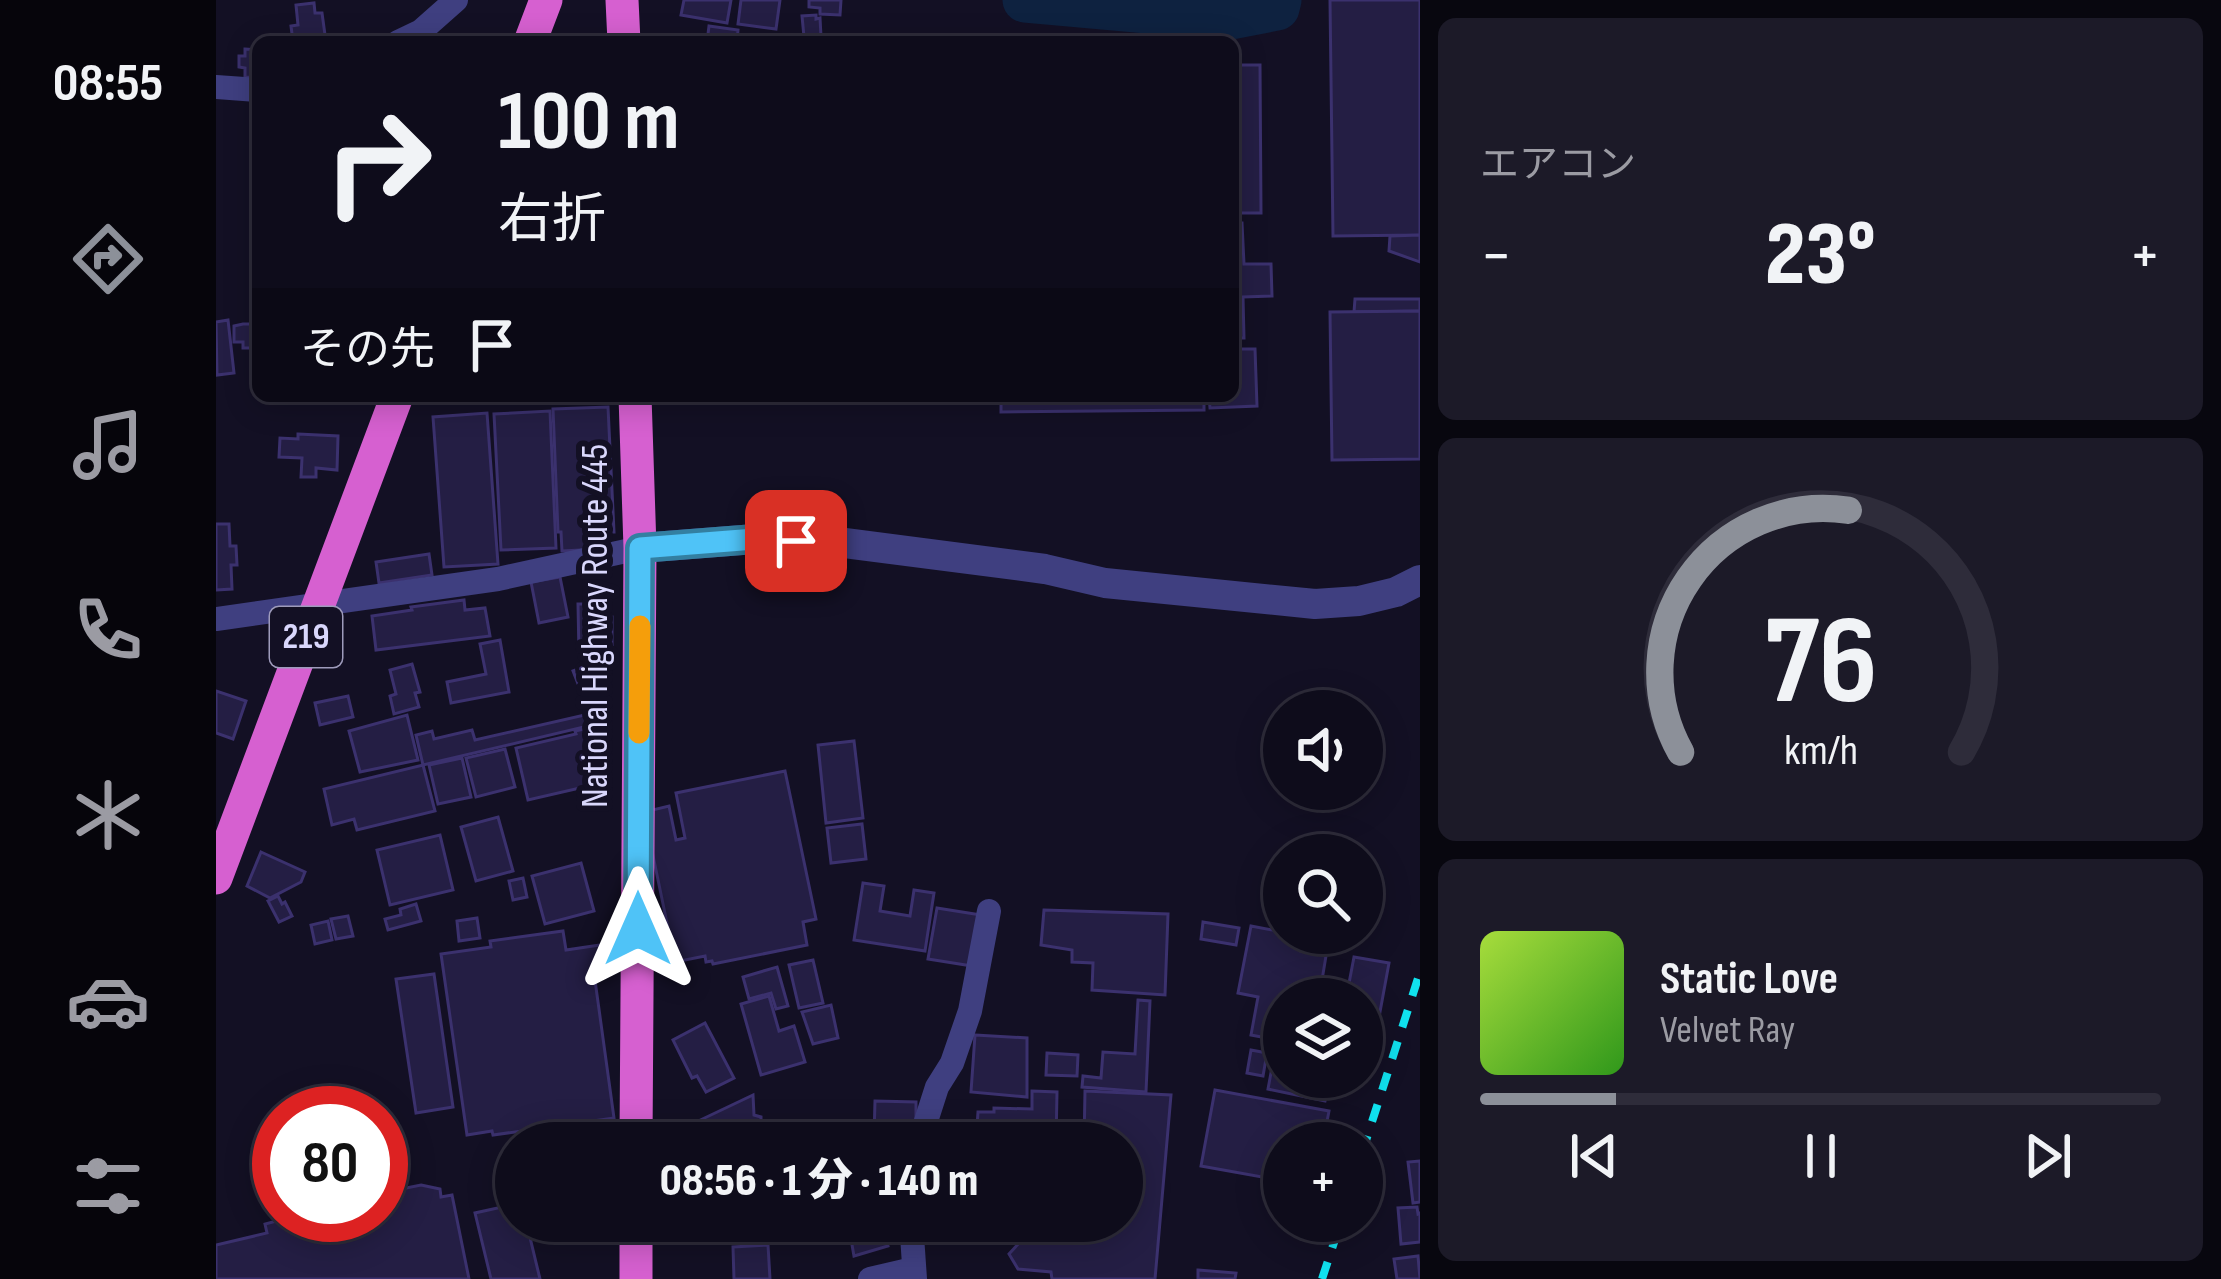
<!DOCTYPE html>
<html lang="ja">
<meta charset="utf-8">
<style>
:root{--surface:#0e0c1b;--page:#1c1a28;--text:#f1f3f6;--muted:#9b9ba3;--line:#2e2c3a;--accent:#8c9099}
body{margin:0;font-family:"Sofia Sans Condensed","Noto Sans JP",sans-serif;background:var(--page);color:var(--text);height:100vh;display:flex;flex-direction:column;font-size:45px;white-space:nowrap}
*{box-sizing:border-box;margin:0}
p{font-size:39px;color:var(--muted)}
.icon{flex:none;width:66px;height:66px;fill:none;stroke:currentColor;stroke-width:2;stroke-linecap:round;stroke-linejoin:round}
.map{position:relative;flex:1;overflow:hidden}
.details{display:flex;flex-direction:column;gap:18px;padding:18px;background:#08070f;width:801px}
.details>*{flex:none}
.top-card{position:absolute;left:36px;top:36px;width:987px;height:366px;border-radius:18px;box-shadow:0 6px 30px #0003,0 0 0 3px var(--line);background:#0e0c1b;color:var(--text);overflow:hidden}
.fabs{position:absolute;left:1047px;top:690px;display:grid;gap:24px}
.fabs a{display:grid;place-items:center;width:120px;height:120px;border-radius:50%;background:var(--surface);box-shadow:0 6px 30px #0003,0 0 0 3px var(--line);font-size:60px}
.speed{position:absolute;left:36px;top:1086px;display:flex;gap:24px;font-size:60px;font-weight:700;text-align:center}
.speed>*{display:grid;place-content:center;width:156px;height:156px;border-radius:50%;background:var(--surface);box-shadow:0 6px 30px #0003,0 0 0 3px var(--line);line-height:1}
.speed .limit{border:18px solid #d22;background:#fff;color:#111}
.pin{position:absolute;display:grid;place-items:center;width:102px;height:102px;color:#fff;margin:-51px;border-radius:24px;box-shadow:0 6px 18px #0006}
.me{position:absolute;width:132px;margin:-66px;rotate:0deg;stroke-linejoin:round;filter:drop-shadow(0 0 9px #0008)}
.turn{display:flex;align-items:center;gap:42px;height:252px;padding:0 48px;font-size:54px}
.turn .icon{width:156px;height:156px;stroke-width:2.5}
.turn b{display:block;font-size:84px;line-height:102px}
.then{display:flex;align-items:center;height:114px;padding:0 48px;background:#0003;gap:24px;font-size:45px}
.big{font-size:90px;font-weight:800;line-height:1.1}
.details .widget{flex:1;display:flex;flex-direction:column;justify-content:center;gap:18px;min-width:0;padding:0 42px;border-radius:18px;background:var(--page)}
.details .dial{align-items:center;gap:0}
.dial svg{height:312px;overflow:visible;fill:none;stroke:var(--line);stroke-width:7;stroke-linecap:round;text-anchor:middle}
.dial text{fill:var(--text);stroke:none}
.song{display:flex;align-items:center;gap:36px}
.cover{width:144px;height:144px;border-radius:18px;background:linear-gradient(135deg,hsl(80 70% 55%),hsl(110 70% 35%))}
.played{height:12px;border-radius:6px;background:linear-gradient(90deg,var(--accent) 20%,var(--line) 20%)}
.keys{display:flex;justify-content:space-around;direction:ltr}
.heat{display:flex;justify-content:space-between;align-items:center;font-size:66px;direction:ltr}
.trip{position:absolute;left:279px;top:1122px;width:648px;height:120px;border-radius:60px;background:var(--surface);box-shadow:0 6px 30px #0003,0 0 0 3px var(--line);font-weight:800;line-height:120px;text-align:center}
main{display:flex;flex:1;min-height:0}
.tab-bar{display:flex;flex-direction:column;width:216px;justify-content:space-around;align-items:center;background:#06050b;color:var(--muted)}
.tab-bar .icon{width:84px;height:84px}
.tab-bar .on{color:var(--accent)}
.tab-bar b{font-size:54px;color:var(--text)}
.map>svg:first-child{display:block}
</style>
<main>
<nav class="tab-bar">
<b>08:55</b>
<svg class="icon on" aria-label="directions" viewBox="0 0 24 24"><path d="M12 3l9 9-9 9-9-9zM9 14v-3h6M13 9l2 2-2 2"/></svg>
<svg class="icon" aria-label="music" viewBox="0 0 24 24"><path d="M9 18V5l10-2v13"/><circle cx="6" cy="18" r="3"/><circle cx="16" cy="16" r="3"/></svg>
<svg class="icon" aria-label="phone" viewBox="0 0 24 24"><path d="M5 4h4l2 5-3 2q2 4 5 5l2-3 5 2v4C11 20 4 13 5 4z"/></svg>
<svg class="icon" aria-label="climate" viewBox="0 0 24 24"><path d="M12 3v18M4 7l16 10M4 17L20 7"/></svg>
<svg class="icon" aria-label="car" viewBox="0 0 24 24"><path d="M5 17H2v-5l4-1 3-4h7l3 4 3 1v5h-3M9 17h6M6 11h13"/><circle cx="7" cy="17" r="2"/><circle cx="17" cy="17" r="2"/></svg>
<svg class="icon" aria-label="filters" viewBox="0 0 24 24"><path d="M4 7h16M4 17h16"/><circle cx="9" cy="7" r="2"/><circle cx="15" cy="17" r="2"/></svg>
</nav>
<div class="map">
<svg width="1204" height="1279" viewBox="0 0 1204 1279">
<rect width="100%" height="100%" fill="#131024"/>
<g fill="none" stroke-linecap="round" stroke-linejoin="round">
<path stroke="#0e2240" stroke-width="45" d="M809 0 1010 18 1061 8 1063 0"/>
</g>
<g fill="#241e44" stroke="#3b316e" stroke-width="3">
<path d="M468 0H515L511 23 465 15Z"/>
<path d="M525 0H564L560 29 522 24Z"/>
<path d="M593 0H625L624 15 604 14V8L593 7Z"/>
<path d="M1114 0H1204V235L1117 236Z"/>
<path d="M98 3 99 13H106L110 42H77L75 26 82 25 80 5Z"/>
<path d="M600 15V19L604 18 605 36 588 37 586 16Z"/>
<path d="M493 26 522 30 521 42H491Z"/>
<path d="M29 49 42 50V78L29 77V68L23 67V56H29Z"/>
<path d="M1017 65H1044L1045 213H1017Z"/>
<path d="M1017 223H1026L1028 264H1055L1056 296 1027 297 1028 338H1017Z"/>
<path d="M1204 235V262L1173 251 1174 236Z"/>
<path d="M1139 299H1204V311L1138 312Z"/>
<path d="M1204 311V459L1116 460 1114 312Z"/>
<path d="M12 320 18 373 1 375 0 322Z"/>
<path d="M27 324H42V348H27V342H18V326Z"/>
<path d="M1017 349H1039L1041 406 994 408 993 396H1017Z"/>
<path d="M785 396H988V410L785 412Z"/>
<path d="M392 407 398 532H383L384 549 346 551 345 532H342L337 409Z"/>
<path d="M334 411 340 548 285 550 278 414Z"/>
<path d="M271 413 282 564 228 567 217 417Z"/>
<path d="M82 434 122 436 121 470 100 468V477H85L86 458 63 457 64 438 82 439Z"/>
<path d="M0 524H13L14 546H20L21 565H15L16 589 0 590Z"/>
<path d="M213 554 216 575 163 583 160 562Z"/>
<path d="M344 577 352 617 323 623 315 582Z"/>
<path d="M248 600 249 610 269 608 274 636 160 650 156 616 196 610 195 607Z"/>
<path d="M362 604H387V617H396V654H363Z"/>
<path d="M284 640 293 692 235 703 231 682 270 674 264 644Z"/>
<path d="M379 663 388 686 366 694 357 671Z"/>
<path d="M196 664 204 692 199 693 203 707 178 714 174 696 180 694 174 670Z"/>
<path d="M0 691 30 701 17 739 0 733Z"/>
<path d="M132 696 137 717 104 725 99 703Z"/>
<path d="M386 711 389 722 207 765 200 735 216 731 218 739 256 730 259 740Z"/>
<path d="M191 715 202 760 144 772 133 731Z"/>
<path d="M377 727 393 793 384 795 381 784 312 800 300 748 360 734 359 731Z"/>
<path d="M638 741 647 818 610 823 602 745Z"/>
<path d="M289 749 299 787 260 797 250 758Z"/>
<path d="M246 758 255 797 222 804 213 765Z"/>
<path d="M207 765 219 811 141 830 138 819 116 825 108 789Z"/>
<path d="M569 771 600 919 587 922 591 945 497 964 496 961 490 962 489 956 459 962 428 812 453 806 460 840 469 838 460 793Z"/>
<path d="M282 817 297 871 260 881 245 827Z"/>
<path d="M646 824 650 859 615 863 611 828Z"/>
<path d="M224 835 237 890 174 905 161 850Z"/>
<path d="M45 852 89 872 85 882 54 898 31 886Z"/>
<path d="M365 863 378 911 329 924 316 876Z"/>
<path d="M307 878 311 897 297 900 293 881Z"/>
<path d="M647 883 668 886 664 911 694 916 698 890 718 893 709 951 638 940Z"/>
<path d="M62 896 66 904 69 902 76 916 63 922 52 901Z"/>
<path d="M200 904 205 921 172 930 169 919 185 915 184 909Z"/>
<path d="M721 908 765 915 756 966 712 959Z"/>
<path d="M828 910 952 914 949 995 876 990 877 963 856 962V950L825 945Z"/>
<path d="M132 916 137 936 120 939 115 919Z"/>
<path d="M261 918 264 938 243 941 241 921Z"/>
<path d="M112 921 116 940 99 944 95 925Z"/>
<path d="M987 922 1023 928 1020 945 985 939Z"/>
<path d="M1035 926 1088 936 1085 951 1110 956 1104 992 1129 997V999H1068V1077H1114L1109 1101 1052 1089 1061 1040 1035 1035 1042 997 1022 993Z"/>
<path d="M347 931 350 950 384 945 388 972 378 973 398 1118 277 1135 276 1131 251 1135 225 954 275 947 274 941Z"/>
<path d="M1138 957 1173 963 1159 1039 1146 1037V999H1130Z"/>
<path d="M597 960 607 1003 583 1008 573 965Z"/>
<path d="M561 967 572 1006 560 1009 555 993 533 999 527 977Z"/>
<path d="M218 974 237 1107 200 1113 180 979Z"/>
<path d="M553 996 563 1031 578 1026 589 1062 545 1075 525 1004Z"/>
<path d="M922 1000 934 1001 930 1092 866 1087 867 1076 885 1078 887 1052 919 1054Z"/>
<path d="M615 1005 622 1038 597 1044 586 1012Z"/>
<path d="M489 1023 518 1078 490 1092 481 1076 476 1078 457 1040Z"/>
<path d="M759 1035 811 1038V1097L755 1092Z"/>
<path d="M1035 1050 1051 1053 1047 1076 1031 1073Z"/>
<path d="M831 1053 862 1055 861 1076 830 1075Z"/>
<path d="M999 1090 1113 1111 1107 1143H1068V1181L985 1166Z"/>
<path d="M816 1091 841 1092 840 1143H778V1126H761L762 1112H778V1108L816 1109Z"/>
<path d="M869 1091 955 1095 939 1279H836L835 1272 802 1269 793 1254 804 1242H832L834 1223 866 1226V1221H906V1143H868Z"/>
<path d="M537 1095 538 1115 545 1117V1143H436Z"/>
<path d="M659 1101 700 1102V1139L690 1138V1131L669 1130V1137H658Z"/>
<path d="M1204 1161V1202L1197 1203 1192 1162Z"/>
<path d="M205 1185 224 1189 225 1197 236 1195 253 1279H0V1245L51 1233 49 1224 83 1215H165V1193Z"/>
<path d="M300 1204V1221H310L324 1279H275L259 1213Z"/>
<path d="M1201 1207 1202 1214 1204 1213V1242L1185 1244 1182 1208Z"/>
<path d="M618 1221H672L676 1237 670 1238 672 1246 638 1256 632 1222 619 1225Z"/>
<path d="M552 1245 554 1279H518L517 1247Z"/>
<path d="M1202 1256 1204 1279H1181L1178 1259Z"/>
<path d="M982 1270 1020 1273 1019 1279H982Z"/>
</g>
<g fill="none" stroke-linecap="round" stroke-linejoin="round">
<g stroke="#3f3f80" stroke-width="24">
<path d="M182 42 205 31 240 0"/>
<path d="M0 87 42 90"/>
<path d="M0 619 282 579 424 548"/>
<path d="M703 1143 721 1087 736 1063 754 1011 773 911"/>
<path d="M695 1221 699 1279"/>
<path d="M654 1279 697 1269"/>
</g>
<path stroke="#3f3f80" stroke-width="30" d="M424 548 539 539 621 542 829 569 889 583 1099 604 1143 601 1180 592 1204 580"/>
<g stroke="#d660d0" stroke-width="33">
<path d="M406 0 408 42"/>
<path d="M314 42 330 0"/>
<path d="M419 396 424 548 420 1143"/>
<path d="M0 878 181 396"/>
<path d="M420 1279V1221"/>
</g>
<g stroke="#10e2ef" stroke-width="8" stroke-dasharray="18 15" stroke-linecap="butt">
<path d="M1146 1153 1204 972"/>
<path d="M1106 1279 1125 1221"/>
</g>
</g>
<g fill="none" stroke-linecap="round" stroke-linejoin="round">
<g stroke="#337fa1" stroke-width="30">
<path id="route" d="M422 929 424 548 539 539 580 541"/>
</g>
<use href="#route" stroke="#4fc3f7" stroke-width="21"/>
<path stroke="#f59e0b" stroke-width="21" d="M423 733 424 626"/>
</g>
<g text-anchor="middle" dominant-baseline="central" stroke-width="12" stroke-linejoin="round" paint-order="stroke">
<rect fill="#131024" stroke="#9e9bbb" stroke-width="3" x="54" y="607" width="72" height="60" rx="9"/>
<g font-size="36" font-weight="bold" fill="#d9d7fc">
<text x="90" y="637">219</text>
</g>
<g font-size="39" fill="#d9d7fc" stroke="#131024">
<text transform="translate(379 626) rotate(-90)">National Highway Route 445</text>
</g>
</g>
</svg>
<div class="fabs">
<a><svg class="icon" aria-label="sound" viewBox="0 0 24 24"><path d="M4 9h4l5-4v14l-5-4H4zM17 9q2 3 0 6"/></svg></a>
<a><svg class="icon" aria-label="search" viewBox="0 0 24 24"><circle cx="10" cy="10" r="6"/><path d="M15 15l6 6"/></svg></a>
<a><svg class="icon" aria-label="layers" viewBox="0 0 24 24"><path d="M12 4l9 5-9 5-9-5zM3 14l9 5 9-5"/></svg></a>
<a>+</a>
</div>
<div class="speed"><div class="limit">80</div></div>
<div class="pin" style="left:580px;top:541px;background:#d93025"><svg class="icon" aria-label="arrive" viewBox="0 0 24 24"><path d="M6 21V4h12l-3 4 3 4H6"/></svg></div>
<svg class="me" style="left:422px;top:929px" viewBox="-20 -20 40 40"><path d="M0-17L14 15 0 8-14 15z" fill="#4fc3f7" stroke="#fff" stroke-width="4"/></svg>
<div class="trip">08:56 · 1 分 · 140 m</div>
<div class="top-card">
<div class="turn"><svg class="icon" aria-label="right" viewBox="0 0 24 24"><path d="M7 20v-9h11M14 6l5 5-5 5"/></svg><div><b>100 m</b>右折</div></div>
<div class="then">その先<svg class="icon" aria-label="arrive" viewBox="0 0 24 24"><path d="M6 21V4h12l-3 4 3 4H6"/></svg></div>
</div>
</div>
<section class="details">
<div class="widget"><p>エアコン</p>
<div class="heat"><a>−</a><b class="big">23°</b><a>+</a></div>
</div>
<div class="widget dial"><svg viewBox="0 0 100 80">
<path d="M14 69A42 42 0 1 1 86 69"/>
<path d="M14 69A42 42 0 0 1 57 7" stroke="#8c9099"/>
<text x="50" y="56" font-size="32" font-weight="700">76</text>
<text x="50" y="72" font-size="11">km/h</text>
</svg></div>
<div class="widget">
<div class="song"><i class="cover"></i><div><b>Static Love</b><p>Velvet Ray</p></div></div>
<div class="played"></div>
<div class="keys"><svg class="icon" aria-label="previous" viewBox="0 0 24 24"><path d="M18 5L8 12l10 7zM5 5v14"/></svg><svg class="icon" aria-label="pause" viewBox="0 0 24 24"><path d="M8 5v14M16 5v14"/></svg><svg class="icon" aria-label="next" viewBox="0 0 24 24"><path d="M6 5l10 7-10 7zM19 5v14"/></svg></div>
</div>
</section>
</main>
